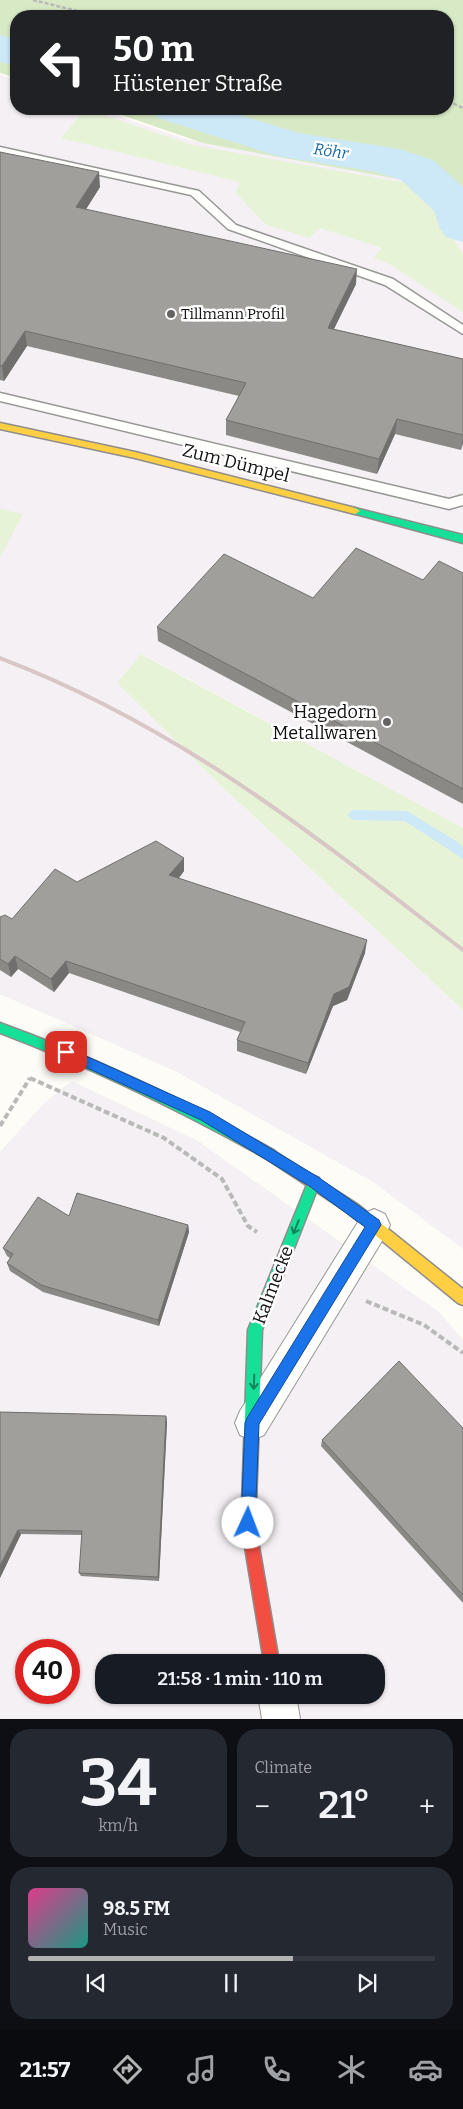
<!DOCTYPE html>
<meta charset="utf-8">
<style>
:root{--surface:#171b24;--page:#242831;--text:#f1f3f6;--muted:#9ea1a6;--line:#363941;--accent:#b2b2b3}
body{margin:0;font-family:Bitter,serif;background:var(--page);color:var(--text);height:100vh;display:flex;flex-direction:column;font-size:19px;white-space:nowrap}
*{box-sizing:border-box;margin:0}
p{font-size:16px;color:var(--muted)}
.icon{flex:none;width:28px;height:28px;fill:none;stroke:currentColor;stroke-width:2;stroke-linecap:round;stroke-linejoin:round}
.map{position:relative;height:1719px;overflow:hidden}
.panel{display:flex;flex-direction:column;gap:10px;padding:10px;background:#0d0f14;flex:1}
.panel>*{flex:none}
.hud{position:absolute;left:10px;top:10px;width:444px;height:105px;border-radius:20px;box-shadow:0 1px 4px #0004;background:#202124;color:#fff;overflow:hidden}
.speed{position:absolute;left:15px;top:1639px;display:flex;gap:10px;font-size:25px;font-weight:700;text-align:center}
.speed>*{display:grid;place-content:center;width:65px;height:65px;border-radius:50%;background:var(--surface);box-shadow:0 1px 4px #0004;line-height:1}
.speed .limit{border:8px solid #d22;background:#fff;color:#111}
.pin{position:absolute;display:grid;place-items:center;width:42px;height:42px;color:#fff;margin:-21px;border-radius:10px;box-shadow:0 2px 8px #0006}
.me{position:absolute;width:55px;margin:-28px;rotate:2deg;stroke-linejoin:round;filter:drop-shadow(0 0 4px #0008)}
.turn{display:flex;align-items:center;gap:18px;height:105px;padding:0 20px;font-size:22px}
.turn .icon{width:65px;height:65px;stroke-width:2.5}
.turn b{display:block;font-size:35px;line-height:42px}
.big{font-size:38px;font-weight:600;line-height:1.1}
.panel .widget{flex:1;display:flex;flex-direction:column;justify-content:center;gap:8px;min-width:0;padding:0 18px;border-radius:20px;background:var(--page)}
.panel .dial{align-items:center;gap:0}
.dial b{font-size:65px;line-height:1}
.song{display:flex;align-items:center;gap:15px}
.cover{width:60px;height:60px;border-radius:8px;background:linear-gradient(135deg,hsl(330 70% 55%),hsl(170 70% 35%))}
.played{height:5px;border-radius:2px;background:linear-gradient(90deg,var(--accent) 65%,var(--line) 65%)}
.keys{display:flex;justify-content:space-around;direction:ltr}
.heat{display:flex;justify-content:space-between;align-items:center;font-size:28px;direction:ltr}
.panel .tiles{flex:1;display:grid;gap:10px;grid-template-columns:1fr 1fr}
.widget:last-child{grid-column:span 2}
.trip{position:absolute;left:95px;top:1654px;width:290px;height:50px;border-radius:20px;background:var(--surface);box-shadow:0 1px 4px #0004;font-weight:600;line-height:50px;text-align:center}
.tab-bar{display:flex;height:80px;justify-content:space-around;align-items:center;background:#090b0e;color:var(--muted)}
.tab-bar .icon{width:35px;height:35px}
.tab-bar .active{color:var(--accent)}
.tab-bar b{font-size:22px;color:var(--text)}
.map>svg:first-child{display:block}
</style>
<div class="map">
<svg width="463" height="1719" viewBox="0 0 463 1719">
<rect width="100%" height="100%" fill="#fdfcf7"/>
<g fill="#f5f0f3" fill-rule="evenodd">
<path d="M0 75 16 80V109H97L185 139 463 191V828L142 654 117 683 215 780 463 1010V1249L373 1182 177 1072 0 994Z"/>
<path d="M72 1081 198 1141 439 1312 463 1340V1719H0V1152L43 1104ZM26 1650H69V1692H26ZM104 1662H376V1695H104Z"/>
</g>
<g fill="#e7f3d7">
<path d="M86 109 192 145 417 185 463 254V312L386 262 374 258 382 248 320 228 309 238 265 224 236 193 240 182 61 138Z"/>
<path d="M438 198 463 201V233Z"/>
<path d="M0 509 23 514 0 557Z"/>
<path d="M141 654 463 828V1010L215 780 117 683Z"/>
</g>
<path fill="#d8eac5" d="M0 0H463V191L203 143 104 109H448V16H16V78L0 73Z"/>
<g fill="none" stroke-linecap="round" stroke-linejoin="round">
<path fill="#cde8f7" fill-rule="evenodd" d="M354 810 407 811 456 841 463 847V859L405 821 354 820 350 818 348 815 350 812Z"/>
<g fill="#cde8f7" fill-rule="evenodd">
<path d="M0 35 16 39V66L0 62Z"/>
<path d="M152 109H219L299 133 399 149 433 160 463 187V242L446 237 439 227 434 211 401 180 376 172 277 156 158 118Z"/>
</g>
<g stroke="#979795" stroke-width="3">
<g id="lane">
<path d="M0 147 199 191 236 225 393 279 463 325V334L385 285 228 229 191 195 0 153Z"/>
<path d="M0 393 449 499 463 495V505L449 509 0 401Z"/>
</g>
</g>
<g stroke="#979795" stroke-width="2">
<g id="street">
<path d="M374 1209 385 1214 390 1225 385 1236 264 1435 252 1440 240 1435 235 1423 240 1411 363 1214Z"/>
<path d="M258 1695H296L300 1719H262Z"/>
</g>
</g>
<g stroke="#8e8d8b" stroke-width="3">
<g id="fast">
<path d="M355 508 463 535V543L352 513 350 511Z"/>
<path d="M0 1023C96 1058 187 1101 275 1151L277 1155 275 1159 271 1161 267 1159C181 1111 93 1068 0 1033Z"/>
<path d="M314 1176 319 1178 320 1182 262 1330 256 1504 254 1509 249 1511 244 1509 242 1504 248 1330 308 1182 309 1178Z"/>
</g>
</g>
<g stroke="#8e8d8b" stroke-width="3">
<g id="slow">
<path d="M0 423 135 452 355 508 360 511 355 514 135 458 0 429Z"/>
<path d="M271 1149 357 1204 463 1289V1305L458 1303 347 1212 267 1159 265 1155 267 1151Z"/>
</g>
</g>
<g stroke="#8e8d8b" stroke-width="3">
<path id="jam" d="M249 1497 254 1499 256 1504 255 1523 279 1662H264L241 1523 242 1504 244 1499Z"/>
</g>
<g stroke="#b9b9b8" stroke-width="2.5" stroke-dasharray="4 2" stroke-linecap="butt">
<path d="M33 0 98 16"/>
<path d="M448 101 463 108"/>
</g>
<g stroke="#b9b9b8" stroke-width="4" stroke-dasharray="6 3" stroke-linecap="butt">
<path d="M30 1078 164 1138 222 1179 248 1226 257 1232"/>
<path d="M0 1126 30 1078"/>
<path d="M366 1301 424 1325 463 1353"/>
</g>
<use href="#lane" fill="#fffffe" fill-rule="evenodd"/>
<use href="#street" fill="#fffffe" fill-rule="evenodd"/>
<use href="#fast" fill="#16e098" fill-rule="evenodd"/>
<use href="#slow" fill="#ffcf43" fill-rule="evenodd"/>
<use href="#jam" fill="#f24e42" fill-rule="evenodd"/>
<path stroke="#d9c6c7" stroke-width="4" d="M0 658C181 727 312 834 463 950"/>
</g>
<g fill="#8a8986">
<path d="M0 152 100 187 86 209 356 284 334 329 463 359V443L461 450 395 434 377 474 226 435V420L239 396 27 346 4 381 0 380Z"/>
<path d="M463 573V804L158 641 157 627 313 598 423 580Z"/>
<path d="M184 871 179 878 365 953 347 1000 333 1006 306 1074 237 1051V1040L240 1032 69 973 54 992 18 969 11 977 0 970V917L12 919 77 882Z"/>
<path d="M69 1216 188 1225 189 1232 159 1326 43 1292 10 1271 7 1263 10 1258 7 1256 3 1248Z"/>
<path d="M0 1412 166 1416 167 1422 159 1581 81 1576 79 1573 82 1535 21 1534 0 1578Z"/>
<path d="M463 1428V1603L321 1446 322 1440Z"/>
</g>
<g fill="#716f6d">
<path d="M99 172 100 187 78 222 76 207Z"/>
<path d="M357 269 356 284 327 343 328 328Z"/>
<path d="M25 331 27 346 4 381 2 366Z"/>
<path d="M397 419 395 434 377 474 379 459Z"/>
<path d="M463 436V443L461 450Z"/>
<path d="M184 858V871L170 889 169 875Z"/>
<path d="M367 940 365 953 347 1000 333 1006 306 1074 308 1063 334 994Z"/>
<path d="M15 956 18 969 11 977 8 964Z"/>
<path d="M66 961 69 973 54 992 51 979Z"/>
<path d="M188 1225 189 1232 159 1326 158 1320Z"/>
<path d="M166 1416 167 1422 159 1581 158 1577Z"/>
<path d="M18 1530 21 1534 0 1578V1566Z"/>
</g>
<g fill="#a19f9c" stroke="#716f6d">
<path d="M0 152 99 172 76 207 357 269 328 328 463 359V435L397 419 379 459 226 420 246 383 25 331 2 366H0Z"/>
<path d="M356 548 423 580 439 561 463 573V789L157 627 224 554 313 598Z"/>
<path d="M156 841 184 858 169 875 367 940 349 987 334 994 308 1063 237 1040 245 1022 66 961 51 979 15 956 8 964 0 959V917L5 915 12 919 55 869 77 882Z"/>
<path d="M77 1193 188 1225 158 1320 41 1285 7 1263 13 1254 3 1248 38 1197 69 1216Z"/>
<path d="M399 1361 463 1428V1595L322 1440Z"/>
<path d="M0 1412 166 1416 158 1577 79 1573 82 1531 18 1530 0 1566Z"/>
</g>
<defs><path id="oneway-shaft" d="M-6 0H5M1.5-3L5.5 0L1.5 3" fill="none" stroke-width="1.6" stroke-linecap="round" stroke-linejoin="round" transform="scale(1.25)"/></defs>
<g stroke="#14835b">
<use href="#oneway-shaft" transform="translate(296 1227) rotate(112)"/>
<use href="#oneway-shaft" transform="translate(254 1382) rotate(92)"/>
</g>
<path fill="#1a73e8" stroke="#114b97" d="M66 1047 210 1112 318 1177 379 1220 381 1225 259 1424 255 1523 253 1528 248 1530 243 1528 241 1523 245 1423 247 1418 365 1227 309 1186 201 1120 61 1056 60 1052Z"/>
<g fill="#646362" stroke="#fff" stroke-width="2">
<circle cx="171" cy="314" r="5"/>
<circle cx="387" cy="722" r="5"/>
</g>
<g text-anchor="middle" dominant-baseline="central" stroke-width="5" stroke-linejoin="round" paint-order="stroke">
<g font-size="15" fill="#111" stroke="#fff" text-anchor="start">
<text x="181" y="314">Tillmann Profil</text>
</g>
<g font-size="16" font-style="italic" fill="#1768a6" stroke="#fff">
<text transform="translate(331 151) rotate(8)">Röhr</text>
</g>
<g font-size="18" fill="#111" stroke="#fff">
<text transform="translate(236 463) rotate(14)">Zum Dümpel</text>
<text transform="translate(273 1285) rotate(-69)">Kalmecke</text>
</g>
<g font-size="18" fill="#111" stroke="#fff" text-anchor="end">
<text x="377" y="712">Hagedorn<tspan x="377" dy="21">Metallwaren</tspan></text>
</g>
</g>
</svg>
<div class="speed"><div class="limit">40</div></div>
<div class="pin" style="left:66px;top:1052px;background:#d93025"><svg class="icon" aria-label="arrive" viewBox="0 0 24 24"><path d="M6 21V4h12l-3 4 3 4H6"/></svg></div>
<svg class="me" style="left:248px;top:1523px" viewBox="-20 -20 40 40"><circle r="19" fill="#fff"/><path d="M0-13L10 11 0 6-10 11z" fill="#1a73e8"/></svg>
<div class="trip">21:58 · 1 min · 110 m</div>
<div class="hud">
<div class="turn"><svg class="icon" aria-label="left" viewBox="0 0 24 24"><path d="M17 20v-9H6M10 6l-5 5 5 5"/></svg><div><b>50 m</b>Hüstener Straße</div></div>
</div>
</div>
<section class="panel">
<div class="tiles">
<div class="widget dial"><b>34</b><p>km/h</p></div>
<div class="widget"><p>Climate</p>
<div class="heat"><a>−</a><b class="big">21°</b><a>+</a></div>
</div>
<div class="widget">
<div class="song"><i class="cover"></i><div><b>98.5 FM</b><p>Music</p></div></div>
<div class="played"></div>
<div class="keys"><svg class="icon" aria-label="previous" viewBox="0 0 24 24"><path d="M18 5L8 12l10 7zM5 5v14"/></svg><svg class="icon" aria-label="pause" viewBox="0 0 24 24"><path d="M8 5v14M16 5v14"/></svg><svg class="icon" aria-label="next" viewBox="0 0 24 24"><path d="M6 5l10 7-10 7zM19 5v14"/></svg></div>
</div>
</div>
</section>
<nav class="tab-bar">
<b>21:57</b>
<svg class="icon active" aria-label="directions" viewBox="0 0 24 24"><path d="M12 3l9 9-9 9-9-9zM9 14v-3h6M13 9l2 2-2 2"/></svg>
<svg class="icon" aria-label="music" viewBox="0 0 24 24"><path d="M9 18V5l10-2v13"/><circle cx="6" cy="18" r="3"/><circle cx="16" cy="16" r="3"/></svg>
<svg class="icon" aria-label="phone" viewBox="0 0 24 24"><path d="M5 4h4l2 5-3 2q2 4 5 5l2-3 5 2v4C11 20 4 13 5 4z"/></svg>
<svg class="icon" aria-label="climate" viewBox="0 0 24 24"><path d="M12 3v18M4 7l16 10M4 17L20 7"/></svg>
<svg class="icon" aria-label="car" viewBox="0 0 24 24"><path d="M5 17H2v-5l4-1 3-4h7l3 4 3 1v5h-3M9 17h6M6 11h13"/><circle cx="7" cy="17" r="2"/><circle cx="17" cy="17" r="2"/></svg>
</nav>
